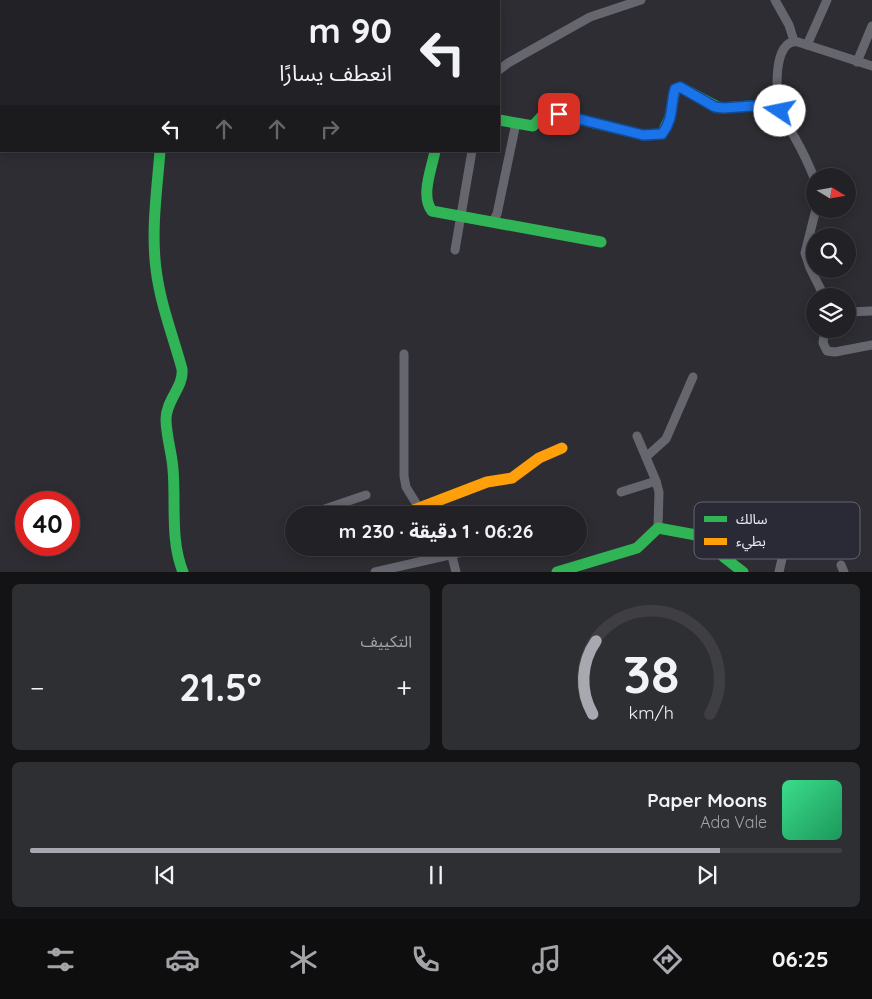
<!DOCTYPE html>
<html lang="ar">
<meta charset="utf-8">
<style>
:root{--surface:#222226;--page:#2e2f32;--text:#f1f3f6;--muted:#a2a4a7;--line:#3f3f43;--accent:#a8a8b0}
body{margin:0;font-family:Quicksand,"Noto Sans Arabic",sans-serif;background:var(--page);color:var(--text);direction:rtl;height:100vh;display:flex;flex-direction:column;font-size:19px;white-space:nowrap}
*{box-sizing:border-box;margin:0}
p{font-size:16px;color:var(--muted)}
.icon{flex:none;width:28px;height:28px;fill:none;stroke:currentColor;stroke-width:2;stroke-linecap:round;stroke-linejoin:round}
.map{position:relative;height:572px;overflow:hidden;direction:ltr}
.sheet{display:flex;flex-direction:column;gap:12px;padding:12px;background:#131315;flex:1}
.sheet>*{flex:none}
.top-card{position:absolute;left:0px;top:0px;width:500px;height:152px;box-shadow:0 2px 12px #0003,0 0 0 1px var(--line);direction:rtl;background:#222226;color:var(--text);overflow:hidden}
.needle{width:32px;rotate:101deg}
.controls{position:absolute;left:806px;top:168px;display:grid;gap:10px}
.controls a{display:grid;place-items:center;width:50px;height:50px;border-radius:50%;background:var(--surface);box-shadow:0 2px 12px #0003,0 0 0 1px var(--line);font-size:25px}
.speed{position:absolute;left:15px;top:491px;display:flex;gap:10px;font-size:25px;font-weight:700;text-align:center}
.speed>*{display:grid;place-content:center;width:65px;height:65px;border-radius:50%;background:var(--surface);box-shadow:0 2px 12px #0003,0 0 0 1px var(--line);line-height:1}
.speed .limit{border:8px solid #d22;background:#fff;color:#111}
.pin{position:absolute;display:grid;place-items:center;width:42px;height:42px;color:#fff;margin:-21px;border-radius:10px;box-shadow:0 2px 8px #0006}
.me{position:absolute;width:55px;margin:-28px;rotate:281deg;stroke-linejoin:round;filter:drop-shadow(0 0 4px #0008)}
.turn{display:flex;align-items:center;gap:18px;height:105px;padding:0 25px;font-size:22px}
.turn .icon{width:65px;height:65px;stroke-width:2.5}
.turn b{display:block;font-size:35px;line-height:42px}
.lanes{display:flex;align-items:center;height:48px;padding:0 25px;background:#0003;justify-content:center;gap:25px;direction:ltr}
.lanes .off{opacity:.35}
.big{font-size:38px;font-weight:700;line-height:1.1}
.sheet .card{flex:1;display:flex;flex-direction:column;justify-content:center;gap:8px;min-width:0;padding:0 18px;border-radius:8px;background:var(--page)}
.sheet .dial{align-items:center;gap:0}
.dial svg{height:130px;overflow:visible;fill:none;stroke:var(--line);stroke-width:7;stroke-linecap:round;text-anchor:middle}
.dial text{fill:var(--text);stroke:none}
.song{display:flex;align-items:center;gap:15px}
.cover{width:60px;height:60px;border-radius:8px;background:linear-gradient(135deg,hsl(150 70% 55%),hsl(150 70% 35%))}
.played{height:5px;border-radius:2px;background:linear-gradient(90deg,var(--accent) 85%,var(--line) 85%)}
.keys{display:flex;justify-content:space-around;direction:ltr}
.heat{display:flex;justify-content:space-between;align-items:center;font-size:28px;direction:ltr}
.sheet .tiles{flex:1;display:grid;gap:12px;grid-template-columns:1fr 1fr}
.card:last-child{grid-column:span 2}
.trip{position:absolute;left:285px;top:506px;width:302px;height:50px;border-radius:25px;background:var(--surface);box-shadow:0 2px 12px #0003,0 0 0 1px var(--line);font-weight:700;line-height:50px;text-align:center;direction:rtl}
.tab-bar{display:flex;height:80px;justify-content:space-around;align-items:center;background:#0e0e0f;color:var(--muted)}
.tab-bar .icon{width:35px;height:35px}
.tab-bar .selected{color:var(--accent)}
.tab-bar b{font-size:22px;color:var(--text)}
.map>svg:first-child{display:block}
</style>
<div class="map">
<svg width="872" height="572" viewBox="0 0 872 572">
<rect width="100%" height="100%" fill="#2d2d33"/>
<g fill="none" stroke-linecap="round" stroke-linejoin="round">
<g stroke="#66666f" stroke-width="9">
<path d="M385 0 386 1"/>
<path d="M775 0 789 25 794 41"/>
<path d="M89 1V0"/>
<path d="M243 1V0"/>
<path d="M807 45 827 0"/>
<path d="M857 62 872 26"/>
<path d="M499 70 508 63 590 17 641 0"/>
<path d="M815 180C809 165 803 152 795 138 791 130 783 120 780 111 776 96 772 38 798 42L872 66"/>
<path d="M816 209 805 253 810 268 824 296"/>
<path d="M493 221 497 214 516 123"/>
<path d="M455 250 472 151"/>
<path d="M848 312 872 311"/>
<path d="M825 329 823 343 827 351 835 352 872 345"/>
<path d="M404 354V476L406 487 419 508"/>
<path d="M637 436 656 481 659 492 658 528"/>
<path d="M646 457 666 439 693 377"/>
<path d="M621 492 656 481"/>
<path d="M438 502 441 515"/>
<path d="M338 505 341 515"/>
<path d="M310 514 366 495"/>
<path d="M741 519 782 541 784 550 779 572"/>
<path d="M304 548H305"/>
<path d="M450 548 456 572"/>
<path d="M841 565 844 572"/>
<path d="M375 572 480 548"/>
</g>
<g stroke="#30b455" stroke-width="11">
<path d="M499 120 533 126 544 114 553 113 643 135 662 134 670 117 675 89 680 87 720 108 752 106 780 111"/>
<path d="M160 151C157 190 151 230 156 269 160 303 173 336 182 369 184 387 166 400 166 419 166 436 172 453 173 469 176 503 170 540 183 572"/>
<path d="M435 151C432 168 420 196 432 211L601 242"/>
<path d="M557 572 637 548 658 528 696 535 708 541 725 558 743 572"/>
</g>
<path stroke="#ff9f0a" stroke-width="11" d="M401 515 487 482 512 478 539 458 562 448"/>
</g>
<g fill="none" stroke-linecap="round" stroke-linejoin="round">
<g stroke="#114b97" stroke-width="12">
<path id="route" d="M559 114 643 135 662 134C674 118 670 107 675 89L680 87 715 107 724 108 752 106 780 111"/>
</g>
<use href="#route" stroke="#1a73e8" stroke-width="9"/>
</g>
<rect x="694" y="502" width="166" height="57" rx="8" fill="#2a2a36" stroke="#64646f" stroke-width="1"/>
<rect x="704" y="516" width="23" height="6" fill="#30b455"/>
<rect x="704" y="538" width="23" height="7" fill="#ff9f0a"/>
<g font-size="14" fill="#eaebf3">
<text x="736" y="524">سالك</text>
<text x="736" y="546">بطيء</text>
</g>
</svg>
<div class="controls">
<a><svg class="needle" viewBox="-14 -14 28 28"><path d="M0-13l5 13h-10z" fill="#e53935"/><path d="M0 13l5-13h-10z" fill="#a2a4a7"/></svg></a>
<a><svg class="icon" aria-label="search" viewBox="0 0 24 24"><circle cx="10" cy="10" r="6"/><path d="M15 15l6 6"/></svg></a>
<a><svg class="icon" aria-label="layers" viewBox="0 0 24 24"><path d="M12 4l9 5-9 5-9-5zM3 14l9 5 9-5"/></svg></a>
</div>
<div class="speed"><div class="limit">40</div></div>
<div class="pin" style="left:559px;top:114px;background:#d93025"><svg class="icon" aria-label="arrive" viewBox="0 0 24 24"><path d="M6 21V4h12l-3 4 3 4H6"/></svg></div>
<svg class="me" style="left:780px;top:111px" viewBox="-20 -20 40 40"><circle r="19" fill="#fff"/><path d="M0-13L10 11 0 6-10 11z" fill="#1a73e8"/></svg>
<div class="trip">06:26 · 1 دقيقة · 230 m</div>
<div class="top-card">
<div class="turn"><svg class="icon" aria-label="left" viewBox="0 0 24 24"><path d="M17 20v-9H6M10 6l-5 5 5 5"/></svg><div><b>90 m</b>انعطف يسارًا</div></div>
<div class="lanes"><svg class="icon" aria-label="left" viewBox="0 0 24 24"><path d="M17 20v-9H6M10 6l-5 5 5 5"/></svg><svg class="icon off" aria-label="ahead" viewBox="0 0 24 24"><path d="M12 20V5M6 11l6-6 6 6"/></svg><svg class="icon off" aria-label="ahead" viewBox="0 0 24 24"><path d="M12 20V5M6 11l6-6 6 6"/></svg><svg class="icon off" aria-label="right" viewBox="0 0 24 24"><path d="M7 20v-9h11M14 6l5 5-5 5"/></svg></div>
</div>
</div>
<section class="sheet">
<div class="tiles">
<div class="card dial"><svg viewBox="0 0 100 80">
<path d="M14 69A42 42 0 1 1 86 69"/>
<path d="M14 69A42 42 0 0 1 16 24" stroke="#a8a8b0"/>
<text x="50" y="56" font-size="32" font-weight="700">38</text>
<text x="50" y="72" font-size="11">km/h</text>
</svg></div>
<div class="card"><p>التكييف</p>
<div class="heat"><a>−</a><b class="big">21.5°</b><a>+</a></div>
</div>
<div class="card">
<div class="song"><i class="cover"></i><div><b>Paper Moons</b><p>Ada Vale</p></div></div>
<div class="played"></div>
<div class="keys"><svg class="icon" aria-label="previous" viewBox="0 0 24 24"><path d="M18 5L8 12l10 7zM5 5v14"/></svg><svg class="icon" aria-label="pause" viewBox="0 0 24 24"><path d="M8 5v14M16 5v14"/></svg><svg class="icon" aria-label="next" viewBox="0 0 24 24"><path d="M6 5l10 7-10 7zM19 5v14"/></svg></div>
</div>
</div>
</section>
<nav class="tab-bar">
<b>06:25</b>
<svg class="icon selected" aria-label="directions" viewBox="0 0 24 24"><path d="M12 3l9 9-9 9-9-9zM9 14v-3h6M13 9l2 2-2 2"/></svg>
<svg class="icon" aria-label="music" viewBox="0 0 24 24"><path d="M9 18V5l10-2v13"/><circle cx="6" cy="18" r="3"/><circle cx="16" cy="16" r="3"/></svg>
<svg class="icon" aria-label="phone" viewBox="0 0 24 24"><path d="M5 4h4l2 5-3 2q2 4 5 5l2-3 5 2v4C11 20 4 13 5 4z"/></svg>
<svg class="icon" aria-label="climate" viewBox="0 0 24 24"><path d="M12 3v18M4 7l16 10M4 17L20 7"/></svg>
<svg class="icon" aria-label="car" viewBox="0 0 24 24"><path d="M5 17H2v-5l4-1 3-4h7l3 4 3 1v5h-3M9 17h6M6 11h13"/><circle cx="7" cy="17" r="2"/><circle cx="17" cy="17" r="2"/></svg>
<svg class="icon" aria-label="filters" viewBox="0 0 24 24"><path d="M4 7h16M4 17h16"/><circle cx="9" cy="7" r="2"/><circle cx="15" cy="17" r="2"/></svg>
</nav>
